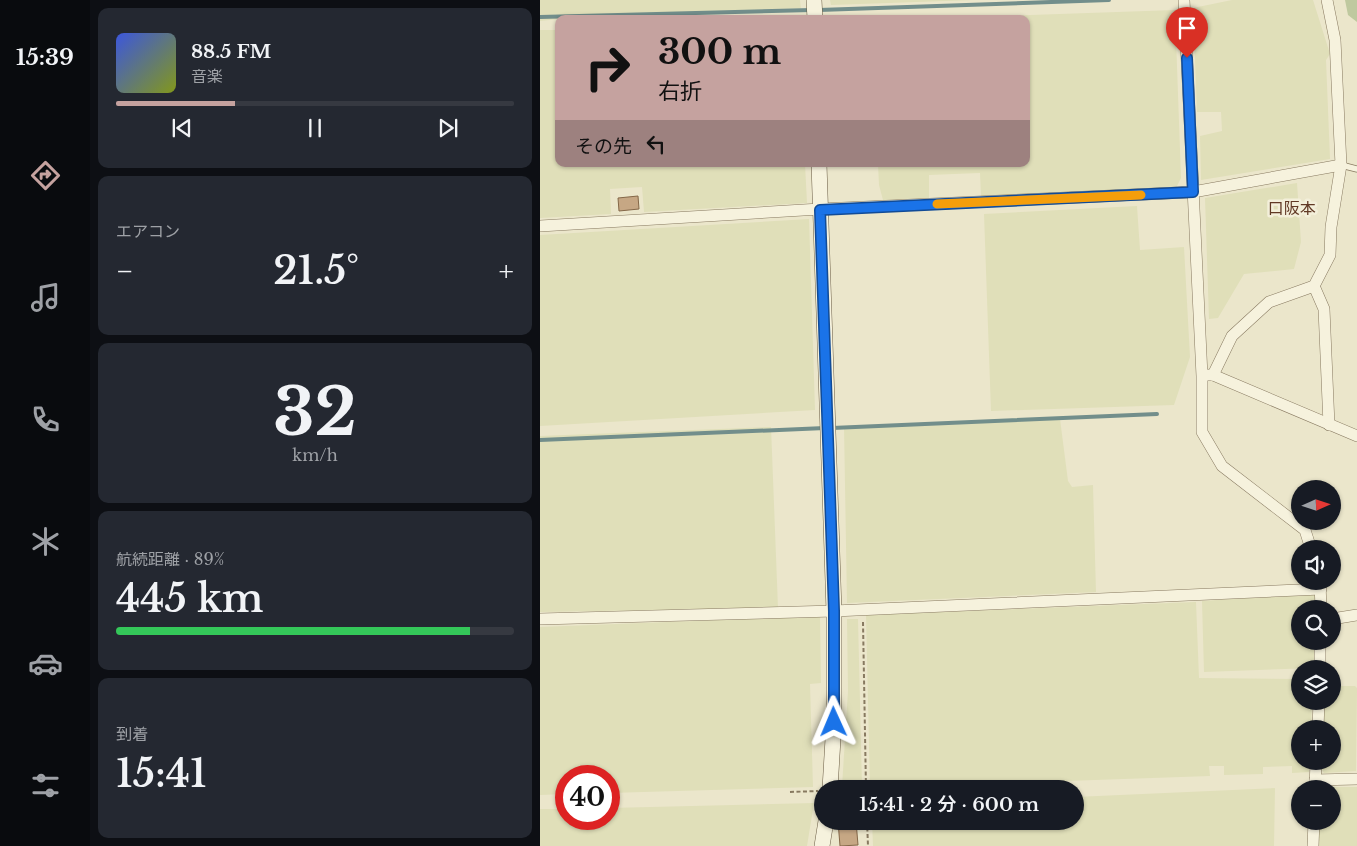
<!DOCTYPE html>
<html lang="ja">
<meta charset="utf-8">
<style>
:root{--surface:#171b24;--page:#242831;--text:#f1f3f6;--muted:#9ea1a6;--line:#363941;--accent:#c5a29f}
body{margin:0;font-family:"Libre Baskerville","Noto Sans JP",serif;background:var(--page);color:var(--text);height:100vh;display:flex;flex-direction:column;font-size:19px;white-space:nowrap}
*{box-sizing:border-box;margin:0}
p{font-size:16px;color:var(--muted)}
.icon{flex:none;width:28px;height:28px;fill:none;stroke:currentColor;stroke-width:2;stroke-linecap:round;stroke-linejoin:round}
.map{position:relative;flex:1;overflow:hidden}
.drawer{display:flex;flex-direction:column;gap:8px;padding:8px;background:#0d0f14;width:450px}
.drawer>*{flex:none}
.top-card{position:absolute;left:15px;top:15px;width:475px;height:152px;border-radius:10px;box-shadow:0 1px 4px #0004;background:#c5a29f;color:#111;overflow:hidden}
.needle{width:32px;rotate:87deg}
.buttons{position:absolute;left:751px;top:480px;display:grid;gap:10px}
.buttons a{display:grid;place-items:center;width:50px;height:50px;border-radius:50%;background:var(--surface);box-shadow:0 1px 4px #0004;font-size:25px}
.speed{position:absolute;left:15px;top:765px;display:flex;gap:10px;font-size:25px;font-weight:700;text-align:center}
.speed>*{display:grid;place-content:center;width:65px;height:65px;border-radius:50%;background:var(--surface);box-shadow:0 1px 4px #0004;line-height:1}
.speed .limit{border:8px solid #d22;background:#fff;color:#111}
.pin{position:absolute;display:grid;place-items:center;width:42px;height:42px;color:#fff;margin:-51px -21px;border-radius:50% 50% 50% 0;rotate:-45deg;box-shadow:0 0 5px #0007}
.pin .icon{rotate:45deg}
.me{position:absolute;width:55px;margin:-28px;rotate:359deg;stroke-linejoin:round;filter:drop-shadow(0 0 4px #0008)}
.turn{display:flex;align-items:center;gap:18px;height:105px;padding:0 20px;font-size:22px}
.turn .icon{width:65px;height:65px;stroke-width:2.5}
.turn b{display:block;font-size:35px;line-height:42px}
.then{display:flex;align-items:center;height:48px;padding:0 20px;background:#0003;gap:10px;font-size:19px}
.big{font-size:38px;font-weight:600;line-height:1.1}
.drawer .tile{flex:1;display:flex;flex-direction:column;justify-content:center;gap:8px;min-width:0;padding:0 18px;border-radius:10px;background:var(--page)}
.drawer .dial{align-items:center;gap:0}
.dial b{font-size:65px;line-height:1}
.song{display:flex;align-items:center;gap:15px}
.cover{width:60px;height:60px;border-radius:8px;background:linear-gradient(135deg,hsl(230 70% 55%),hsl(70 70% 35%))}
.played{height:5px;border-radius:2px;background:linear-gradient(90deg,var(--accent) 30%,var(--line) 30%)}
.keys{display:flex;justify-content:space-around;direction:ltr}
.heat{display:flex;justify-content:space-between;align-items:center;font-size:28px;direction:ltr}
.charge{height:8px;border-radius:4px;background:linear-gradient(90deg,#34c759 89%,var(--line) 0)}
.trip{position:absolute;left:274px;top:780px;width:270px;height:50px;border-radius:25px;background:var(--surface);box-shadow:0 1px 4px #0004;font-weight:600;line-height:50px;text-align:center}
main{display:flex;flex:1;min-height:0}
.tab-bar{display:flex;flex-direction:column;width:90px;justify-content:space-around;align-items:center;background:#090b0e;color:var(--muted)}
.tab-bar .icon{width:35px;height:35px}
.tab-bar .on{color:var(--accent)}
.tab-bar b{font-size:22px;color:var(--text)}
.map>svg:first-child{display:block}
</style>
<main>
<nav class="tab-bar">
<b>15:39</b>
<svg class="icon on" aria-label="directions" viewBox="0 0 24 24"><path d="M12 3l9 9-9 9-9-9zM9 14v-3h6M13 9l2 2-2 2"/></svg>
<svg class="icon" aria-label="music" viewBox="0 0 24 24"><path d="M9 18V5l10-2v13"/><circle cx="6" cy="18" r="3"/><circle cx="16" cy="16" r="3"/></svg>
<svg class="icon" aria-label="phone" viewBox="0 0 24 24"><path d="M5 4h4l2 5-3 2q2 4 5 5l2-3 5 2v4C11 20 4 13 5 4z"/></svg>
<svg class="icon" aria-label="climate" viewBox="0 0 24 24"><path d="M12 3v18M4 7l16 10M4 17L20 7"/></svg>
<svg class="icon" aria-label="car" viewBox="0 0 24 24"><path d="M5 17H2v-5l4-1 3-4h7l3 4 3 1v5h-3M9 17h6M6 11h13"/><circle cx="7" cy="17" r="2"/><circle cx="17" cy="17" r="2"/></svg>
<svg class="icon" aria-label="filters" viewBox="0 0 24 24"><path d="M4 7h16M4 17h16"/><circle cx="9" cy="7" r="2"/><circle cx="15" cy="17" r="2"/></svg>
</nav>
<section class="drawer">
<div class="tile">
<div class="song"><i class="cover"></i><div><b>88.5 FM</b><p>音楽</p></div></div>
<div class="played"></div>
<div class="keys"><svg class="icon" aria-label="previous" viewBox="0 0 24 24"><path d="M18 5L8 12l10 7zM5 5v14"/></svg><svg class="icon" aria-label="pause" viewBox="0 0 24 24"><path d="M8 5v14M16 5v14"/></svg><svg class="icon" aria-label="next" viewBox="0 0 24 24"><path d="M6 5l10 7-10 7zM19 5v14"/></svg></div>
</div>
<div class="tile"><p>エアコン</p>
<div class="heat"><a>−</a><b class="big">21.5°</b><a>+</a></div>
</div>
<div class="tile dial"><b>32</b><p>km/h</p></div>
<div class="tile"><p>航続距離 · 89%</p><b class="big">445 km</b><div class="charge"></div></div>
<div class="tile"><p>到着</p><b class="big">15:41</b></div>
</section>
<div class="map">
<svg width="817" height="846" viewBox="0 0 817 846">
<rect width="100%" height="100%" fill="#ebe6cb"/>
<g fill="#e0dfb9">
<path d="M0 0H260L261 10 19 19 0 21Z"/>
<path d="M290 0H434L291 5Z"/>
<path d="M692 0H773L790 54 786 60 790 159 661 180 660 136 682 131 681 112H657L653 8Z"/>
<path d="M635 10 641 178 636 188 441 196 440 173 389 175V198L343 200 339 185 338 164H486V19H369Z"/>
<path d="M0 30H19V164H265L267 203 104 212 102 187 70 189 71 214 0 218Z"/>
<path d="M757 183 761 242 754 269 704 274 678 318 669 319 665 198Z"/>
<path d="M597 206 600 250 644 247 650 357 634 405 451 411 444 214Z"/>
<path d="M269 219 275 410 0 426V235Z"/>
<path d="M520 419 528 481 532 487 553 485 556 592 307 603 304 426Z"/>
<path d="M231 427 238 608 0 612V436Z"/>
<path d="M777 593 776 609H760V641H775L774 668 664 672 662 601Z"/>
<path d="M656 602 659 678 760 679V701H772L771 729H760V761H769V772L752 773V766L723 767V774L684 775V766H669L670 776 330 788 326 615Z"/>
<path d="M280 616 281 683 270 684 273 787 69 793V776H26V794L0 795V627Z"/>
<path d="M307 619H318L322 786 302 787 308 691Z"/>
<path d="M793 686H815L817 688 816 771 784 773 781 768V761H792V729H781L782 701H792Z"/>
<path d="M779 787H817V846H779V821H792V789Z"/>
<path d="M735 788 734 846H333L332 821H535V797Z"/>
<path d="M274 803 267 846H0V809H26V819H69V808Z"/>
</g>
<path fill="#bfc99f" d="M805 0H817V22L808 15Z"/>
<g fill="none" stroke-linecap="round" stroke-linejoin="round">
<g stroke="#728e8b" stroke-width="4">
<path d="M279 10 569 0"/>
<path d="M0 17 272 10"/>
<path d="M292 428 617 414"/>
<path d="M0 440 285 428"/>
</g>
</g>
<g fill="#c6a784" stroke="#846748">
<path d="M98 196 99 209 79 211 78 198Z"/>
<path d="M298 821H316L318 845 300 846Z"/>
</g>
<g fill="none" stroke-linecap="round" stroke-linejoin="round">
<g stroke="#877960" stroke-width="7">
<path id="lane" d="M801 165 817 169"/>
</g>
<g stroke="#877960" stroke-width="12">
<g id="street">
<path d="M644 0 662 376V432L682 466 765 530 771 549"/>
<path d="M0 226 280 209 653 192 801 165"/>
<path d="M774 286 784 309 789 425"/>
<path d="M667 375H673L817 436"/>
<path d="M673 375 692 336 729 302 774 286 790 255 791 227 801 165 795 40 787 0"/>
<path d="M780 583 781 609"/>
<path d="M0 619 294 611 781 589"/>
<path d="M792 619 817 615"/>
<path d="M780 669V641"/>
<path d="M778 729 779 701"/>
<path d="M775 780 817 779"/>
<path d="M775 789 776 761"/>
<path d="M773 846 774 821"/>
</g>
</g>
<g stroke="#695b43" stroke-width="16">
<g id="secondary">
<path d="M274 0 275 19"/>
<path d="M279 164 294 611V722L290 789"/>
<path d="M282 846 286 821"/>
</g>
</g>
<g stroke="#877960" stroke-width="2" stroke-dasharray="4 2.5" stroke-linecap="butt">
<path d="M323 622 326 789"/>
<path d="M250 792 278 791"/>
<path d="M327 821 328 846"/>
</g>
<use href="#lane" stroke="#f6f2dd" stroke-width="5.5"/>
<use href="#street" stroke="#f6f2dd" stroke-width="11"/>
<use href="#secondary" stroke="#f6f2dd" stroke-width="15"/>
</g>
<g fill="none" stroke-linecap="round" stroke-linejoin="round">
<g stroke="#114b97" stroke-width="12">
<path id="route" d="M294 722V611L280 210 653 192 647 58"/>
</g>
<use href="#route" stroke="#1a73e8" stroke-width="9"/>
<path stroke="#f59e0b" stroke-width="9" d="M397 204 601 195"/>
</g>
<g text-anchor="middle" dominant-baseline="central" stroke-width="5" stroke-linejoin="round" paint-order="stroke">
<g font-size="16" fill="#613925" stroke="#f3efda">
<text x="752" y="208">口阪本</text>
</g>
</g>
</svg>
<div class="buttons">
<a><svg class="needle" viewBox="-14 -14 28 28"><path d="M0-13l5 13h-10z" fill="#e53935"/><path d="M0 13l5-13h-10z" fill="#9ea1a6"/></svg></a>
<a><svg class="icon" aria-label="sound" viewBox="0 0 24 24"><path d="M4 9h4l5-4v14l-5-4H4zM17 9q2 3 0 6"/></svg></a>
<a><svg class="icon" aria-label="search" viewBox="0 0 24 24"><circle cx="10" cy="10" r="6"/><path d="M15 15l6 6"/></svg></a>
<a><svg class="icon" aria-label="layers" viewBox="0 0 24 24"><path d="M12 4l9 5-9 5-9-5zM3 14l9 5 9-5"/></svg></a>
<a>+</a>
<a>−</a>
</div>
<div class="speed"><div class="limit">40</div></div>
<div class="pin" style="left:647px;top:58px;background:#d93025"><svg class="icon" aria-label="arrive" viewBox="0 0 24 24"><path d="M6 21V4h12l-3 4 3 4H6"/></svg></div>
<svg class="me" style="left:294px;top:722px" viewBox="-20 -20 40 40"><path d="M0-17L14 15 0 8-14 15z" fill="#1a73e8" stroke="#fff" stroke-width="4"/></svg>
<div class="trip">15:41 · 2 分 · 600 m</div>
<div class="top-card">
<div class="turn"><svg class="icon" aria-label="right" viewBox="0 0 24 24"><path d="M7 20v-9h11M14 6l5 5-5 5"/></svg><div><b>300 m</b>右折</div></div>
<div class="then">その先<svg class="icon" aria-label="left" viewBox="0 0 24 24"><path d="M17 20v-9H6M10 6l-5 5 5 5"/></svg></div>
</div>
</div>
</main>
